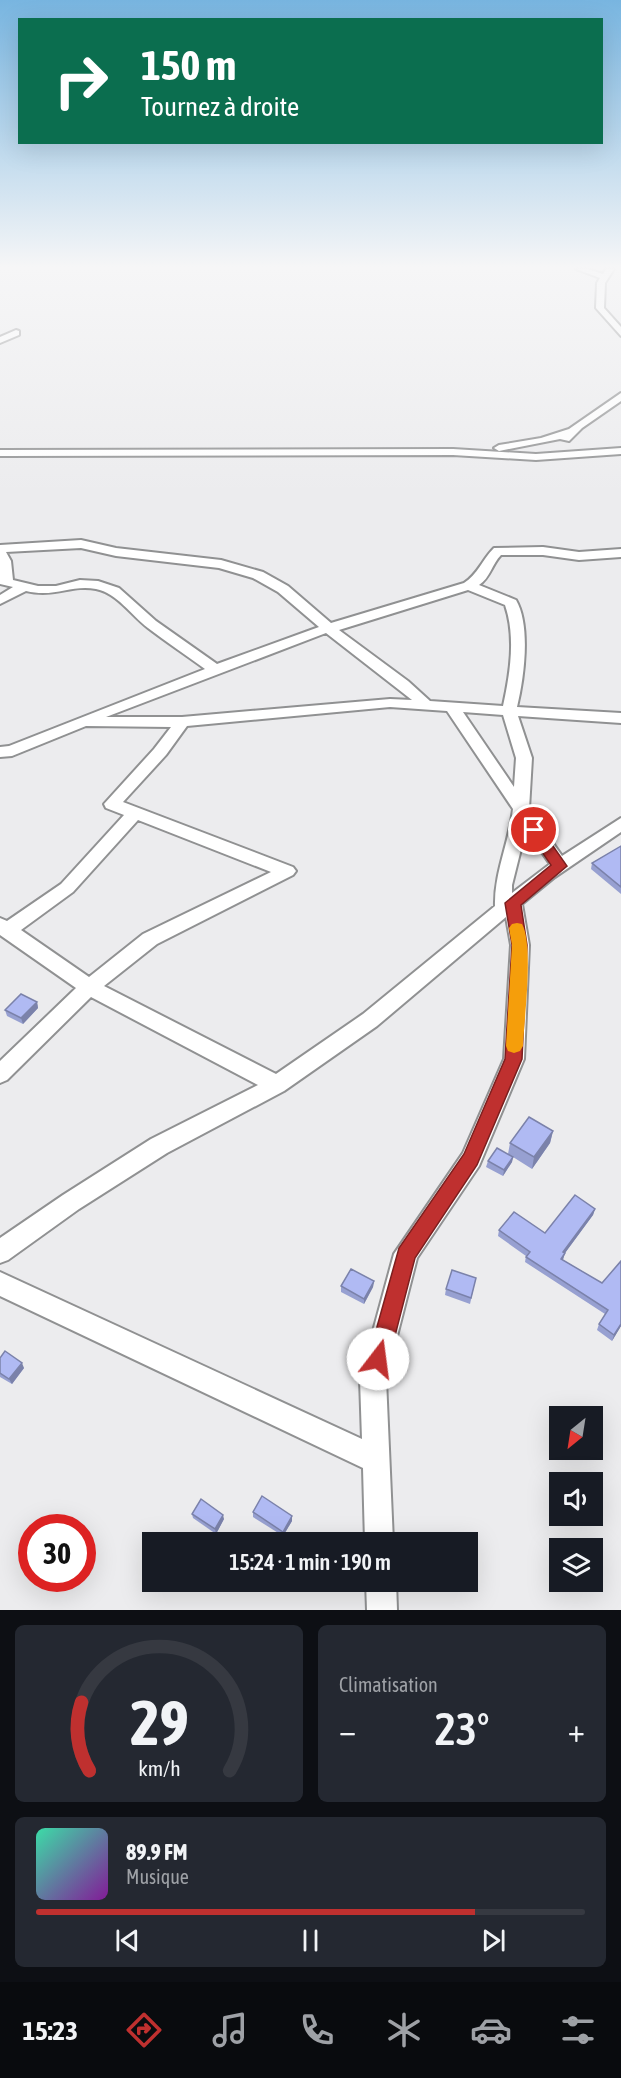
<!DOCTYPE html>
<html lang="fr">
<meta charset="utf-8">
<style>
:root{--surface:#171b24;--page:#242831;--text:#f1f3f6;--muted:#9ea1a6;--line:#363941;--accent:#bf302f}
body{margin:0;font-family:"Asap Condensed",sans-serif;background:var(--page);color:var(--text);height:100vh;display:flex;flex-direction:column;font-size:22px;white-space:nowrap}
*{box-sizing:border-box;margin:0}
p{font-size:20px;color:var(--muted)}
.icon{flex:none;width:33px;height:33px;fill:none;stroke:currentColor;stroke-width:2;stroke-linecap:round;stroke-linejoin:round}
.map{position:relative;height:1610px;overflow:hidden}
.details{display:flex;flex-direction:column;gap:15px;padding:15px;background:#0d0f14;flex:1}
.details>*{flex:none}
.guide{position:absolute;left:18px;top:18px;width:585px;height:126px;border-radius:0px;box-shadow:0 6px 24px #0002;background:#0b6e4f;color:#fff;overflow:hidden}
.needle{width:39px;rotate:210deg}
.buttons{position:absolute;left:549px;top:1406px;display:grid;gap:12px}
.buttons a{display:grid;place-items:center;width:54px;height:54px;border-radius:0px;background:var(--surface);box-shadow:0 6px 24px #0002;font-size:30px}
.speed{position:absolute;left:18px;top:1514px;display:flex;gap:12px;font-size:30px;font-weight:700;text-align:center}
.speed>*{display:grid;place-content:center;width:78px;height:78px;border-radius:50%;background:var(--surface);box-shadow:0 6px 24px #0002;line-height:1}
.speed .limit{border:9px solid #d22;background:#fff;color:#111}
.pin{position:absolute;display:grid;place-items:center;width:51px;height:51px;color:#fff;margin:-26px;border:3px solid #fff;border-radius:50%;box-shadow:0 2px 6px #0007}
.me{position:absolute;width:66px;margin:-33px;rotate:15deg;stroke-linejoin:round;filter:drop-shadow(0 0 4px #0008)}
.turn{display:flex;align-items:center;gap:21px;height:126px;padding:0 24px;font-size:27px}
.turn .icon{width:78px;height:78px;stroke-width:2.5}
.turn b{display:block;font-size:42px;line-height:51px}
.big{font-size:45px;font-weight:600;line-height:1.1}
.details .card{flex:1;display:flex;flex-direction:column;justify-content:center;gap:9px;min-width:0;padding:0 21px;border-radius:9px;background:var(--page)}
.details .dial{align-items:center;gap:0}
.dial svg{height:156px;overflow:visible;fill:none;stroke:var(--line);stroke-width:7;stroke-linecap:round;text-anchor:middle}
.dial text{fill:var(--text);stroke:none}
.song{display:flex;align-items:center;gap:18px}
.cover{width:72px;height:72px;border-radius:9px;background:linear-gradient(135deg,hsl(160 70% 55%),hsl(290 70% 35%))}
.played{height:6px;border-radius:3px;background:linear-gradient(90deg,var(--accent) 80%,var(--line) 80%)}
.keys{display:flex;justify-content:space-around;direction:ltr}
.heat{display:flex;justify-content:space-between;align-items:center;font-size:33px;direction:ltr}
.details .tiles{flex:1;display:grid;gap:15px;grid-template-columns:1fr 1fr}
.card:last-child{grid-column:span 2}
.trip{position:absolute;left:142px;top:1532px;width:336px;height:60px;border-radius:0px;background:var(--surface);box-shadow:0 6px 24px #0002;font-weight:600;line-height:60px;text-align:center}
.tab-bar{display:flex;height:96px;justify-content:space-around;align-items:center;background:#090b0e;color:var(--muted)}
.tab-bar .icon{width:42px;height:42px}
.tab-bar .active{color:var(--accent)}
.tab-bar b{font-size:27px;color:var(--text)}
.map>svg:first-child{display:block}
</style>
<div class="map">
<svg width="621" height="1610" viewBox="0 0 621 1610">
<rect width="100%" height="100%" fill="#ececee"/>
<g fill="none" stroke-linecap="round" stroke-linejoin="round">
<g stroke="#909192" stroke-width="4">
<g id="street">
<path d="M576 269H587L603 274 606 269H614L605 283 604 308 621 327V336L596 308 597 283 600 278Z"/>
<path d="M16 330 19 331V335L0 343V337Z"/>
<path d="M621 393V401L582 428 569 441 560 439 499 451 494 448 499 445 541 438 569 429Z"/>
<path d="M621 448V454L536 460 453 455 0 456V450L453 449 536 454Z"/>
<path d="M81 540 116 548 221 560 263 572 288 586 331 623 464 583C478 574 482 560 494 548L543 547 579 552 621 549V557L579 560 543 555H501C492 564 490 578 479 585L516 600C531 626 524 678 517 707L621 713V723L518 716 532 758 529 809 562 856 621 818V832L555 877 522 904 529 945 524 1059 479 1166 417 1258 386 1379 393 1542H365L363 1468 0 1296V1272L362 1439 360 1379 394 1254 463 1153 504 1059 511 945 506 917 377 1026 284 1091 167 1153 79 1209 8 1260 0 1263V1238L63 1195 151 1139 258 1085 91 997 7 1080 0 1083V1061L76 988 0 935V918L7 921 61 884 124 815 106 808 104 804 154 749 171 727 86 726 12 756 0 757V747L9 746 205 669C186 655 166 642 148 628 131 615 117 593 96 589 72 584 55 598 26 591L0 604V595L13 587 0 584V545ZM81 548 116 556 219 568 253 578 278 592 319 627 217 664 156 621 119 588 98 581 80 580 56 586H38L13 580 11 561 6 552ZM468 590 505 605C516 637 510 674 503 706L430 701 408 681 339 630ZM326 633 412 700 390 699 182 717H106ZM390 707 447 711 513 809C509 843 494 873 495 906L363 1014 276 1074 104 986 157 944 293 875 296 871 293 867 123 802 166 755 187 726ZM463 712 503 715 516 758 514 787ZM138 820 271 872 143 934 89 977 21 930 73 892ZM526 829 550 864 512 893V885Z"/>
<path d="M366 1581H396L397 1610H367Z"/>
</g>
</g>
<use href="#street" fill="#fff" fill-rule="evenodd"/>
</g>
<g fill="#97a0d1">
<path d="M621 846V894L591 869 592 863Z"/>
<path d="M37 1002 38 1008 23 1024 7 1016 5 1010Z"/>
<path d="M553 1131 550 1143 532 1169 513 1157 512 1162 503 1176 486 1167 488 1161 508 1154 510 1143Z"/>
<path d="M595 1209 593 1215 565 1253 563 1260 602 1283 621 1261V1326L612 1341 597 1330 599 1324 605 1314 525 1262 526 1256 498 1236 499 1230 545 1233Z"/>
<path d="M476 1278 470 1304 445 1295 446 1289Z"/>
<path d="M374 1281 373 1287 364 1304 341 1292V1286Z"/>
<path d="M0 1358 24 1368 12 1384 0 1377Z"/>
<path d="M253 1512 292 1516V1521L283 1536 253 1517Z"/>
<path d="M192 1514 224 1519 216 1534 193 1518Z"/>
</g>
<g fill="#7b82aa">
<path d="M37 1002 38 1008 23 1024 21 1018Z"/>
<path d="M553 1131 550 1143 532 1169 534 1157Z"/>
<path d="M513 1157 512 1162 503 1176 504 1170Z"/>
<path d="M595 1209 593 1215 565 1253 563 1259 559 1265 563 1252Z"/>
<path d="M374 1281 373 1287 364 1304V1299Z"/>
<path d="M621 1324V1326L612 1341 614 1335Z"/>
<path d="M22 1363 24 1368 12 1384 9 1379Z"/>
<path d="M223 1515 224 1519 216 1534 215 1529Z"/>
<path d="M292 1516V1521L283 1536V1532Z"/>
</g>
<g fill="#b0baf3" stroke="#7b82aa" stroke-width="1.5">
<path d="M621 846V887L592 863Z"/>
<path d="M21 994 37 1002 21 1018 5 1010Z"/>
<path d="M529 1117 553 1131 534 1157 510 1143Z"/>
<path d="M497 1148 513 1157 504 1170 488 1161Z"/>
<path d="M575 1195 595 1209 563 1252 565 1253 561 1259 602 1283 621 1261V1324L614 1335 599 1324 608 1310 526 1257 530 1252 499 1230 514 1212 545 1233Z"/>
<path d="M351 1269 374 1281 364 1299 341 1286Z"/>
<path d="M452 1270 476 1278 471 1298 446 1289Z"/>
<path d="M5 1351 22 1363 9 1379 0 1373V1358Z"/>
<path d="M262 1496 292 1516 283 1532 253 1512Z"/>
<path d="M201 1499 223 1515 215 1529 192 1514Z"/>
</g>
<linearGradient id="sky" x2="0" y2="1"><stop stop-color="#78b5e0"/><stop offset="0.54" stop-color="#f6f6f7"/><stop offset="1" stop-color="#f6f6f7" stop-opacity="0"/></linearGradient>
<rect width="621" height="494" fill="url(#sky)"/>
<path fill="#bf302f" stroke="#7c1f1f" stroke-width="1.5" d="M534 825 539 826 567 866 521 905 527 945 522 1059 477 1165 415 1258 389 1359 386 1366 378 1369 371 1366 368 1359 399 1248 464 1154 505 1059 512 945 505 903 551 865 527 830Z"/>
<path fill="#f59e0b" d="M517 923 522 924C534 945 524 1020 523 1046L520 1051 514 1053 508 1051 506 1046 512 945 509 928 512 924Z"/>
</svg>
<div class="buttons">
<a><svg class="needle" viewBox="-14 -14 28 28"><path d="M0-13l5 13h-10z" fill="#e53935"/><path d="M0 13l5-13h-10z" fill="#9ea1a6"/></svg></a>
<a><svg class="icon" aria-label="sound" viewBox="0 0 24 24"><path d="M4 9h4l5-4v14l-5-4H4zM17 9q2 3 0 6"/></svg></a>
<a><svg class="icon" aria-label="layers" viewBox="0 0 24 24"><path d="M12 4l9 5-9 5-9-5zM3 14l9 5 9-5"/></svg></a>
</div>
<div class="speed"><div class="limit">30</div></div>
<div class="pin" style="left:534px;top:830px;background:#d93025"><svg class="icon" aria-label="arrive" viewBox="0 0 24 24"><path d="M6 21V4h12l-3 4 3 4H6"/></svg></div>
<svg class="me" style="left:378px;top:1359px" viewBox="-20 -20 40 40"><circle r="19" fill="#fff"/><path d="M0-13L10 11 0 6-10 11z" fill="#bf302f"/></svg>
<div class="trip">15:24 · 1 min · 190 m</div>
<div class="guide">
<div class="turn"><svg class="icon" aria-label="right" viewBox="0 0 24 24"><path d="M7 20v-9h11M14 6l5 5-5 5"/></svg><div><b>150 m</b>Tournez à droite</div></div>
</div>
</div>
<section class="details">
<div class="tiles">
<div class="card dial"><svg viewBox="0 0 100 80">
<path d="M14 69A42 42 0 1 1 86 69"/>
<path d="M14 69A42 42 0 0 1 10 34" stroke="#bf302f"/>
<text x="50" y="56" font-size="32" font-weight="700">29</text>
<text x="50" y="72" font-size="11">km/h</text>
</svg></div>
<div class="card"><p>Climatisation</p>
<div class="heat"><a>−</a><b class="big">23°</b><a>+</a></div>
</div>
<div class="card">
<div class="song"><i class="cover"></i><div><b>89.9 FM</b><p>Musique</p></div></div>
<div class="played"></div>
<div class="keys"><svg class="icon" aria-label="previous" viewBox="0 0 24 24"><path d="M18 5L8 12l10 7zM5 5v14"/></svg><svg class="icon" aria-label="pause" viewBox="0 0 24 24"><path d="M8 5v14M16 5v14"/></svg><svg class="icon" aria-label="next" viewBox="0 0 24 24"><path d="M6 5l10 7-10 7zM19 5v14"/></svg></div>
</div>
</div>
</section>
<nav class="tab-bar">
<b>15:23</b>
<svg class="icon active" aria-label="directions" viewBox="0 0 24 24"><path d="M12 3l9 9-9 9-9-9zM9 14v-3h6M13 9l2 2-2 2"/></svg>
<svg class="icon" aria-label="music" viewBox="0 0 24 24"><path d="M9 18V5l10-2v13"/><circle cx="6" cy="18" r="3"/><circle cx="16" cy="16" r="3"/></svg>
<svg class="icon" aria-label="phone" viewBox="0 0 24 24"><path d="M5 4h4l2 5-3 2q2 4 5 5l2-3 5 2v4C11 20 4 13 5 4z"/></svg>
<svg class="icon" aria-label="climate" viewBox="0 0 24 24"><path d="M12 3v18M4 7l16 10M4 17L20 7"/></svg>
<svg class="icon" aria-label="car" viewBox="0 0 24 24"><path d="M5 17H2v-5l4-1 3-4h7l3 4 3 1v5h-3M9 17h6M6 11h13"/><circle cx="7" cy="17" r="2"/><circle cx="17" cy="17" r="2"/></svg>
<svg class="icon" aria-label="filters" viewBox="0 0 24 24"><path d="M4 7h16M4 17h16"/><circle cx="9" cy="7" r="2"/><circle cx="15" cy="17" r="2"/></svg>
</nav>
